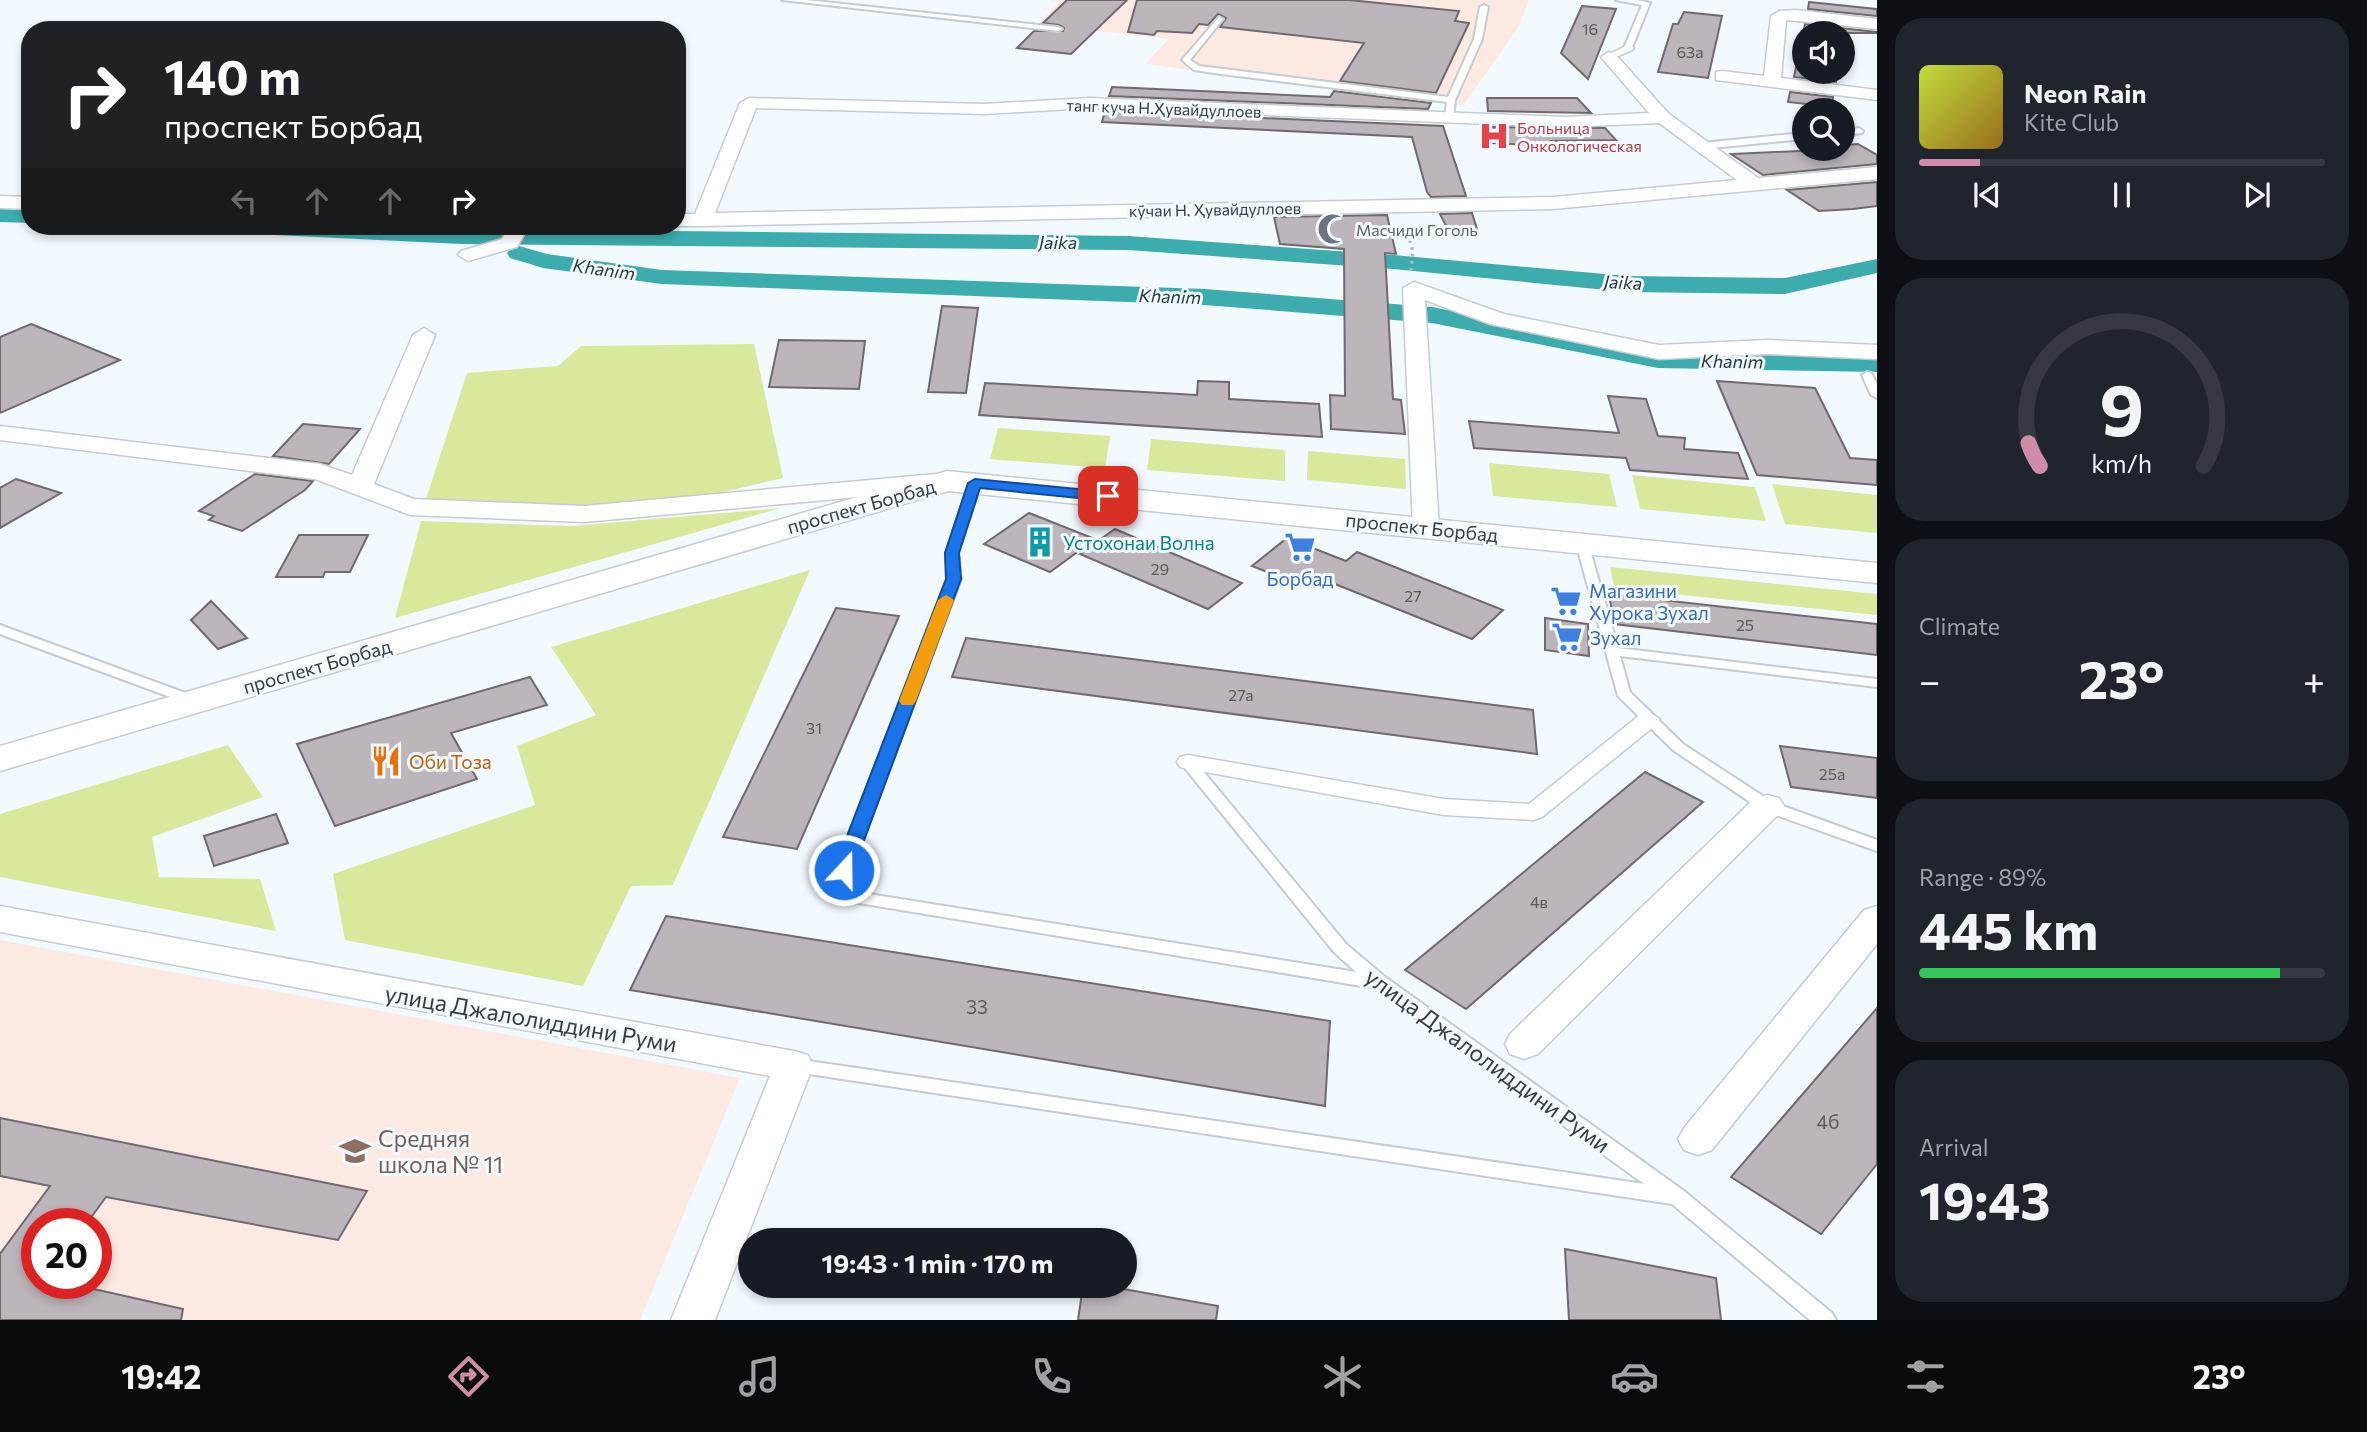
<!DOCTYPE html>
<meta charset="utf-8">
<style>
:root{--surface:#171b24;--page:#20242c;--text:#f1f3f6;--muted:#9ea1a6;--line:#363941;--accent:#cf8ca6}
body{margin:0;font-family:Commissioner,sans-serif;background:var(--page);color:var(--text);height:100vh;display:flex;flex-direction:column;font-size:26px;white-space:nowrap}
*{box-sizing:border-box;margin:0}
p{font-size:23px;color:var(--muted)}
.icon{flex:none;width:38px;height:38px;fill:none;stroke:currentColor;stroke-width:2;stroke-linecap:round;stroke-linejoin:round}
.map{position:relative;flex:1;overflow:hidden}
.details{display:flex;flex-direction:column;gap:18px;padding:18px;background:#0d0f14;width:490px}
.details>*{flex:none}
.banner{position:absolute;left:21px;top:21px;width:665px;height:214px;border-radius:28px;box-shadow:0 4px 10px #0003;background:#202124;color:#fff;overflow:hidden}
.fabs{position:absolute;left:1792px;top:21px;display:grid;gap:14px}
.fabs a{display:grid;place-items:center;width:63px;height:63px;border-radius:50%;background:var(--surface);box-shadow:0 4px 10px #0003;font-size:35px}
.speed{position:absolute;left:21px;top:1208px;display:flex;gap:14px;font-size:35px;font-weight:700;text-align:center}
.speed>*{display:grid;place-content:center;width:91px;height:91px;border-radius:50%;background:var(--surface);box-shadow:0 4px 10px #0003;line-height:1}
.speed .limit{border:10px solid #d22;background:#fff;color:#111}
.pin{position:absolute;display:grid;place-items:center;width:60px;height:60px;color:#fff;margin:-30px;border-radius:14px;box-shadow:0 4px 10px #0006}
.me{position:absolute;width:77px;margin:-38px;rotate:21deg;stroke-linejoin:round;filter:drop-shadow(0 0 5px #0008)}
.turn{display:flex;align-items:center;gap:24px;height:147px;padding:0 28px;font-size:32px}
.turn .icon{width:91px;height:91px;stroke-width:2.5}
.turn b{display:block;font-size:49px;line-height:60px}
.lanes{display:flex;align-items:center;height:66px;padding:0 28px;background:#0003;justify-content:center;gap:35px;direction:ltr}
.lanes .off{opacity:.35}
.big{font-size:52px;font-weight:700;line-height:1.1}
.details .card{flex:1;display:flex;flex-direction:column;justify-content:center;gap:10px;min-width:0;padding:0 24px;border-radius:28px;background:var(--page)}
.details .dial{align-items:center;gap:0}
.dial svg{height:182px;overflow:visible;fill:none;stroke:var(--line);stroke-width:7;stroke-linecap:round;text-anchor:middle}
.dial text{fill:var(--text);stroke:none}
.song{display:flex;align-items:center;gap:21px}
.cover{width:84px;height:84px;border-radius:10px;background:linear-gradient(135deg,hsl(70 70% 55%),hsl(40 70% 35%))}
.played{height:7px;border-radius:4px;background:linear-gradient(90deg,var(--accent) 15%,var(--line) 15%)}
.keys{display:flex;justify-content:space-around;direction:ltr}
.heat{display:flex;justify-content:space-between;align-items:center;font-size:38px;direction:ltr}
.charge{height:10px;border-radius:5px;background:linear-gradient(90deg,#34c759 89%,var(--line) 0)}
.trip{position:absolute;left:738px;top:1228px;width:399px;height:70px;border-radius:35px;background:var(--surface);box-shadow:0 4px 10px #0003;font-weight:700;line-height:70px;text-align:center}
.menu{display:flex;height:112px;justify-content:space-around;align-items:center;background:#090b0e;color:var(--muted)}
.menu .icon{width:49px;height:49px}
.menu .active{color:var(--accent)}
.menu b{font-size:32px;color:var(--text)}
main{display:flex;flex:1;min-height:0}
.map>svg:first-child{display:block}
</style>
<main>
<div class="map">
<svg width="1877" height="1320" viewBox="0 0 1877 1320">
<rect width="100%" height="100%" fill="#f2f9ff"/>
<g fill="#fce9e1" fill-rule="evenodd">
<path d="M1061 0H1529L1519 26 1463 106 1145 64 1169 39 1037 24Z"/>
<path d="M0 940 740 1078 640 1320H0ZM37 1223H96V1283H37Z"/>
</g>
<g fill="#d9e89b">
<path d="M754 344 783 478 714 494 593 507 425 502 467 373 558 366 581 346Z"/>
<path d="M998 428 1110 436 1105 468 990 459Z"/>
<path d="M1151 439 1285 450V481L1147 470Z"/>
<path d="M1308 451 1405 459 1406 489 1307 480Z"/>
<path d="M1489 463 1609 474 1617 507 1493 496Z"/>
<path d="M1632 475 1755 487 1766 521 1640 509Z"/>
<path d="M1772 484 1877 495V533L1785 524Z"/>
<path d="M781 508 395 618 421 521 572 526Z"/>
<path d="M1610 567 1877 594V615L1614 588Z"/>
<path d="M810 570 673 885 631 886 583 986 345 940 333 874 535 805 517 746 596 715 551 647Z"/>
<path d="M228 745 263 797 152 837 159 877 260 879 276 931 0 877V814Z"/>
</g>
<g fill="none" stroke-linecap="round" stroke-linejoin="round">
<g fill="#3cacae" fill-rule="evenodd">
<path d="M0 208 30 209V223L0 222Z"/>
<path d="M223 226 1128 236 1393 255 1627 276 1785 278 1877 259V273L1785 294 1627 292 1393 269 1128 250 462 244 235 233 227 231Z"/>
<path d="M519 246 547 254 662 270 1205 289 1432 307 1658 352 1877 356V372L1658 368 1432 323 1205 305 662 284 543 268 510 258 507 253 510 248Z"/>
</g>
</g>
<g fill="#bcb5bc" stroke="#706970" stroke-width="2">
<path d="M1067 0H1127L1071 54 1017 48 1034 31H1063L1064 28 1059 25 1043 23Z"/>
<path d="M1137 0H1349L1459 11 1455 21 1469 23 1436 93 1340 81 1364 43 1220 27 1226 18 1218 14 1208 25 1199 24 1192 33 1157 31 1154 35 1128 32Z"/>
<path d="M1809 2 1877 9V16L1808 9Z"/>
<path d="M1582 6 1616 9 1588 79 1561 53Z"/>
<path d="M1684 12 1722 16 1708 78 1658 72 1673 24H1678Z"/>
<path d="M1805 24 1877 32V33H1804V72H1837L1836 82 1794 77Z"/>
<path d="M1112 87 1330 97 1334 91 1431 103 1428 109 1109 96Z"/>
<path d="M1790 92 1833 97 1832 107 1788 102Z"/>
<path d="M1487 98H1577L1591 113 1488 111Z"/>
<path d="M1105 111 1443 126 1466 196 1431 197 1427 192 1412 137 1102 122Z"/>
<path d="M1490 127 1605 128 1616 140 1551 141 1552 146 1491 143Z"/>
<path d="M1858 144 1877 155V164L1763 175 1731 154 1843 149V145Z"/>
<path d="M1877 182V206L1853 209 1819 211 1787 190Z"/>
<path d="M1472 213 1478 232H1449L1440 214Z"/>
<path d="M1387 215 1396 254 1385 253 1393 399 1401 400 1405 434 1331 429 1330 395 1345 396 1344 249 1280 244 1274 217Z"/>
<path d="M942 306 978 308 966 393 928 392Z"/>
<path d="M31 324 120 360 0 413V337Z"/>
<path d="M779 340 865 341 859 389 769 387Z"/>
<path d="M1198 381 1229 382V399L1319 404 1322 437 979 415 985 383 1197 395Z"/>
<path d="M1717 381 1815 388 1850 458 1877 460V485L1757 475Z"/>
<path d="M1608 396 1646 399 1658 436 1685 438 1684 449 1738 453 1748 479 1630 470 1626 458 1474 448 1469 421 1619 433Z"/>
<path d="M303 424 360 429 329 464 273 456Z"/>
<path d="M255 474 313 481 305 490 242 531 209 520 214 516 199 511Z"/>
<path d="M16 479 61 493 0 528V488Z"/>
<path d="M1029 513 1095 539 1050 572 984 544Z"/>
<path d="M1115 529 1242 583 1208 609 1080 554Z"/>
<path d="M299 535H368L350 572H325L323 577H276Z"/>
<path d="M1287 538 1346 561 1357 552 1503 610 1472 639 1320 578 1308 588 1252 566Z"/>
<path d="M1609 594 1877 624V655L1614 624Z"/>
<path d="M211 601 247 638 218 649 191 620Z"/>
<path d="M836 608 899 616 797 849 723 837Z"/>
<path d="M1545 618 1588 624 1589 656 1545 650Z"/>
<path d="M966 638 1533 710 1537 754 952 677Z"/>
<path d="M530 677 547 705 451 733 477 779 335 826 297 744Z"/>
<path d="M1780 746 1877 758V798L1791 787Z"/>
<path d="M1645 772 1703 802 1466 1009 1405 970Z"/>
<path d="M276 814 288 843 214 866 204 836Z"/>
<path d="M666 916 1330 1021 1325 1106 630 990Z"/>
<path d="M1877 1008V1164L1821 1234 1731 1177Z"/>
<path d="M0 1118 367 1191 338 1240 106 1197 87 1223H37V1283H67L183 1309 181 1320H0V1254L50 1186 0 1176Z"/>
<path d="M1565 1249 1716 1278 1721 1320H1569Z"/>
<path d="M1083 1286H1107L1218 1306 1216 1320H1078Z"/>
</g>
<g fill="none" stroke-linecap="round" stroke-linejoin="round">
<g stroke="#c4ccd3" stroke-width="4">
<g id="service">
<path d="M782 0H806L1058 27 1062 29 1058 31Z"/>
<path d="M1616 0H1638L1650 3 1631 50 1624 48 1642 5Z"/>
<path d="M1484 5 1488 7 1482 39 1455 100 1453 118 1449 120 1445 118 1447 102 1221 74 1194 70 1182 60 1219 17 1223 19 1190 60 1199 66 1448 97 1474 39 1480 7Z"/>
<path d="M1859 128 1863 131 1862 133 1843 135V131Z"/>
<path d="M1804 133V139L1702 149 1698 146 1702 143Z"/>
<path d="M1867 372 1871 373 1877 384V398L1871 395 1862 375Z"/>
<path d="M975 479 981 483 958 553 961 579 844 890 1356 972 1334 952 1180 762 1183 759H1193L1346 944 1385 977 1684 1191 1832 1313 1836 1320H1810L1672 1204 789 1071 786 1066 789 1061 795 1059 1644 1184 1374 988 828 898 826 894 947 579 946 553 969 483Z"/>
<path d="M1582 539 1588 543 1618 648 1877 679V687L1620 656 1630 692 1683 744 1772 802 1877 840V851L1762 810 1673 750 1618 696 1576 543Z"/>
<path d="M0 625 199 698 201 701 194 705 189 704 0 634Z"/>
</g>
</g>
<g stroke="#c4ccd3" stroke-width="3">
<g id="pedestrian">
<path d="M1628 45 1634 48 1632 50 1609 60 1603 57Z"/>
<path d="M1649 712 1660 719 1657 724 1542 817 1534 820 1444 815 1188 769 1180 767 1177 762 1180 757 1188 755 1444 799 1529 804 1641 714Z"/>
</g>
</g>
<g stroke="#c4ccd3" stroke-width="3">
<g id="minor">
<path d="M1796 10 1877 19V29L1786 20 1781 78 1877 90V100L1716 80V72L1722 71 1764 76 1771 16 1779 11Z"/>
<path d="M1609 52 1615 54 1669 114 1758 178 1877 167V179L1553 209 702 226H676L677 214H695L740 103 749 98 984 104 1089 98 1565 117 1649 113 1601 57ZM756 108 984 114 1089 108 1565 127 1659 123 1737 180 1553 197 715 213Z"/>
<path d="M0 196 30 197V209L0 208Z"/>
<path d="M509 226H529L517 247 468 261 458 255 461 251 502 239Z"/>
<path d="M1414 282 1504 314 1659 345 1767 340 1877 345V359L1767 354 1659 359 1490 324 1425 300 1439 528 1435 534H1417L1413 528 1403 288Z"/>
<path d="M424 328 435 335 374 484 414 499 584 506 936 474 945 477 949 482 945 487 936 490 584 522 410 515 315 479 0 440V426L320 464 352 475 413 335Z"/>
<path d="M1767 795 1779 798 1784 806 1779 814 1538 1054 1524 1059 1510 1054 1505 1044 1510 1034 1755 798Z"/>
<path d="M0 906 794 1051 808 1055 813 1066 715 1320H671L770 1076 0 932Z"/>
<path d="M1877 906V944L1712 1150 1698 1155 1684 1150 1678 1139 1684 1128 1864 910Z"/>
</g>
</g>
<g stroke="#c4ccd3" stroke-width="3">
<path id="tertiary" d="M947 471 1877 563V583L948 491 0 771V746Z"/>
</g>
<path stroke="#b5bbc0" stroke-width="3.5" stroke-dasharray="2.5 4.5" stroke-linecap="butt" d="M1406 227 1413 252 1411 270"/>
<use href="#service" fill="#fff" fill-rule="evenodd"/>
<use href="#pedestrian" fill="#fff" fill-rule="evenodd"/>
<use href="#minor" fill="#fff" fill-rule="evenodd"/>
<use href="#tertiary" fill="#fff" fill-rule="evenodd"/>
</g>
<path fill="#1a73e8" stroke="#114b97" stroke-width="2" d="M975 479 1108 492 1115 496 1108 501 980 488 959 553 961 579 853 870 850 875H837L834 870 946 579 945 553 968 483Z"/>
<path fill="#f59e0b" d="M946 595 954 600 916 701 913 705H902L899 701 938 600Z"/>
<defs>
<g id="hospital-bare" transform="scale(2.415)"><path d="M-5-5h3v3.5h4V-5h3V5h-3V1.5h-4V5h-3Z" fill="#e0444e" stroke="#f2f9ff" stroke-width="2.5" paint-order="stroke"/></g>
<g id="mosque-bare" transform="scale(2.415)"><path d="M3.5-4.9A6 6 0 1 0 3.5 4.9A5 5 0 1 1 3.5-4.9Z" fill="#6b7280" stroke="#f2f9ff" stroke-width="2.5" paint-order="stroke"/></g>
<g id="building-bare" transform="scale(2.415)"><path d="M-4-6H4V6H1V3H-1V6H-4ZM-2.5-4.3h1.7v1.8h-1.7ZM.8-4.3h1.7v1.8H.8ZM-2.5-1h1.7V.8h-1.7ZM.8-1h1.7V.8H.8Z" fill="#0f9aa8" stroke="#f2f9ff" stroke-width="2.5" paint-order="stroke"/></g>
<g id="supermarket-bare" transform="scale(2.415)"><path d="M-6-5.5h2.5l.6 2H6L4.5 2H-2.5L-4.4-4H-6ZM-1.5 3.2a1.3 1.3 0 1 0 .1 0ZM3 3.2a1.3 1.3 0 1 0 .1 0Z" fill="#3f7fe0" stroke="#f2f9ff" stroke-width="2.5" paint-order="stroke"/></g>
<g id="restaurant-bare" transform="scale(2.415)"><path d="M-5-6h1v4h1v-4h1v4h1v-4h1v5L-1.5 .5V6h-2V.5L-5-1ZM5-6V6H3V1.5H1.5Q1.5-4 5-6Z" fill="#e8710a" stroke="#f2f9ff" stroke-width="2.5" paint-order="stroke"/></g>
<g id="school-bare" transform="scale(2.415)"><path d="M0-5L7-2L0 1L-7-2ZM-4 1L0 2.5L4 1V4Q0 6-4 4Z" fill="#8d6e63" stroke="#f2f9ff" stroke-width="2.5" paint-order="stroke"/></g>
</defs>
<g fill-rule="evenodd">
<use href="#hospital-bare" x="1494" y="136"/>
<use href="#mosque-bare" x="1333" y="229"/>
<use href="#building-bare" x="1040" y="542"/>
<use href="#supermarket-bare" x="1300" y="547"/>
<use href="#supermarket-bare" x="1566" y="601"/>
<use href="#supermarket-bare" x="1567" y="637"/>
<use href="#restaurant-bare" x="386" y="761"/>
<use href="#school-bare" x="355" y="1151"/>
</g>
<g text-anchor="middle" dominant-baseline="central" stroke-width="6" stroke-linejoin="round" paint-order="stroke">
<g font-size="16" fill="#5a5a5e">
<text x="1590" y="28">16</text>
<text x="1690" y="51">63а</text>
<text x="1160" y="568">29</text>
<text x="1413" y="595">27</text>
<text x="1745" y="624">25</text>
<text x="1241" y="694">27а</text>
<text x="814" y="727">31</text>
<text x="1832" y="773">25а</text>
<text x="1539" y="901">4в</text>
</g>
<g font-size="16" fill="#393c3f" stroke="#f2f9ff">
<text transform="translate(1164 108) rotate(2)">танг куча Н.Ҳувайдуллоев</text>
<text transform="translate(1215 209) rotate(-1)">кӯчаи Н. Ҳувайдуллоев</text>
</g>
<g font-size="16" fill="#be3a42" stroke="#f2f9ff" text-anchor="start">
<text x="1517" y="127">Больница<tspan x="1517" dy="18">Онкологическая</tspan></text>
</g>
<g font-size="16" fill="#5b616d" stroke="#f2f9ff" text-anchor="start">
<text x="1356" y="229">Масчиди Гоголь</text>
</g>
<g font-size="18" font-style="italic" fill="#1d3636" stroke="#f2f9ff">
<text x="1058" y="242">Jaika</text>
<text transform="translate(604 269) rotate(8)">Khanim</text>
<text transform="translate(1623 282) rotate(3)">Jaika</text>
<text transform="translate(1170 296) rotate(2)">Khanim</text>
<text transform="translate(1732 361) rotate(1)">Khanim</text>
</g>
<g font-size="19" fill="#393c3f" stroke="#f2f9ff">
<text transform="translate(861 506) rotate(-16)">проспект Борбад</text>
<text transform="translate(1422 527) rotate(6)">проспект Борбад</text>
<text transform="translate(317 666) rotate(-16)">проспект Борбад</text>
</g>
<g font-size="19" fill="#0d838f" stroke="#f2f9ff" text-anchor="start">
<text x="1063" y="542">Устохонаи Волна</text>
</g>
<g font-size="19" fill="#366cbe" stroke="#f2f9ff" text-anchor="start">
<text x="1300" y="578" text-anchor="middle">Борбад</text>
<text x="1589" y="590">Магазини<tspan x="1589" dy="22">Хурока Зухал</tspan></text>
<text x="1590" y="637">Зухал</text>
</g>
<g font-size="19" fill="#c56008" stroke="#f2f9ff" text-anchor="start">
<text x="409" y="761">Оби Тоза</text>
</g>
<g font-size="19" fill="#5a5a5e">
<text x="977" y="1006">33</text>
<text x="1828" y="1121">4б</text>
</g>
<g font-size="23" fill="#393c3f" stroke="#f2f9ff">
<text transform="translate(531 1018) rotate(10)">улица Джалолиддини Руми</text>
<text transform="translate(1488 1060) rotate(36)">улица Джалолиддини Руми</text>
</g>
<g font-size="23" fill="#785e54" stroke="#f2f9ff" text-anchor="start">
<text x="378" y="1138">Средняя<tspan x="378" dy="26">школа № 11</tspan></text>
</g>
</g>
</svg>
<div class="fabs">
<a><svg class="icon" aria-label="sound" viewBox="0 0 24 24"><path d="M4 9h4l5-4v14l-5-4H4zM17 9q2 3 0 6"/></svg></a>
<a><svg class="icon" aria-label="search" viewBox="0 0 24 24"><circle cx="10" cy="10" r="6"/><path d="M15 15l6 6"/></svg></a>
</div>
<div class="speed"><div class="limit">20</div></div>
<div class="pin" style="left:1108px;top:496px;background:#d93025"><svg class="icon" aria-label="arrive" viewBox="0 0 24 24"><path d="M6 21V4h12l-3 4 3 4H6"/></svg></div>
<svg class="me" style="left:844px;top:870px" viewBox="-20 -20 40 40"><circle r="17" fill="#1a73e8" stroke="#fff" stroke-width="3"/><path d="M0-11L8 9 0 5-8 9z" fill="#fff"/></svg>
<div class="trip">19:43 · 1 min · 170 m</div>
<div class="banner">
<div class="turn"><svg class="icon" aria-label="right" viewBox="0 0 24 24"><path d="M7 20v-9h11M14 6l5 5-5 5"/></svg><div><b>140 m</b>проспект Борбад</div></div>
<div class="lanes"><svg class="icon off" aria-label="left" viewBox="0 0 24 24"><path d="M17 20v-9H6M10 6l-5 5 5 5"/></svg><svg class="icon off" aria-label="ahead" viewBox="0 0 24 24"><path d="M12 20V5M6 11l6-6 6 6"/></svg><svg class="icon off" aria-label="ahead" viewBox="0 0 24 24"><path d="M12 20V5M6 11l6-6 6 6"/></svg><svg class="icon" aria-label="right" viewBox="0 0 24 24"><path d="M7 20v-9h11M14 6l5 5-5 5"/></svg></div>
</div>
</div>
<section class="details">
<div class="card">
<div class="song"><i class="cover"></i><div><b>Neon Rain</b><p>Kite Club</p></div></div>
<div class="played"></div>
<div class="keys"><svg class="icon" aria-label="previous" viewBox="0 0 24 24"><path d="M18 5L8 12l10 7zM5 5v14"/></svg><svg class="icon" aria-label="pause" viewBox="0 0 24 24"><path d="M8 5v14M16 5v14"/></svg><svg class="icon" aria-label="next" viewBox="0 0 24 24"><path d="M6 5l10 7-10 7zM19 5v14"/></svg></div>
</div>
<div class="card dial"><svg viewBox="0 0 100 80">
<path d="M14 69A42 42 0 1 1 86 69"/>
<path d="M14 69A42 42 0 0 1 9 59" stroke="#cf8ca6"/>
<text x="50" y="56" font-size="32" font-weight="700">9</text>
<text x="50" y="72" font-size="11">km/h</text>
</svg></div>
<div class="card"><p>Climate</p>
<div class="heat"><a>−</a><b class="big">23°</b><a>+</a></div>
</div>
<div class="card"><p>Range · 89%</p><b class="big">445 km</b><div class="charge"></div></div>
<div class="card"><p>Arrival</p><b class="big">19:43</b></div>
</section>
</main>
<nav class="menu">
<b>19:42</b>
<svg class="icon active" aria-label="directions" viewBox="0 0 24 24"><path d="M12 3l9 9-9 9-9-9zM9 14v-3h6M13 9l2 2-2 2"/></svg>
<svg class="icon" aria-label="music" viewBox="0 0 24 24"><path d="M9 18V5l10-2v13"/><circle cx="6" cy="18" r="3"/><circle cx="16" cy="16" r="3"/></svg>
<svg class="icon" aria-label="phone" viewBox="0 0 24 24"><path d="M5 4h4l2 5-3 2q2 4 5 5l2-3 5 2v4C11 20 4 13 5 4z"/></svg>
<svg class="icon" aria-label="climate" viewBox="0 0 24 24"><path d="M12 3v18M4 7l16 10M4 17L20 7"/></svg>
<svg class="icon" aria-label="car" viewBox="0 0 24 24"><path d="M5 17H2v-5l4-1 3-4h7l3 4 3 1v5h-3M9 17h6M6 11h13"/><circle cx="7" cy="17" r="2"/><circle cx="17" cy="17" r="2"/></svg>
<svg class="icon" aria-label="filters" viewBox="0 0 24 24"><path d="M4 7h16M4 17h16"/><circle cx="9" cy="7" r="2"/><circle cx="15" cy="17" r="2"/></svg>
<b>23°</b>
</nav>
